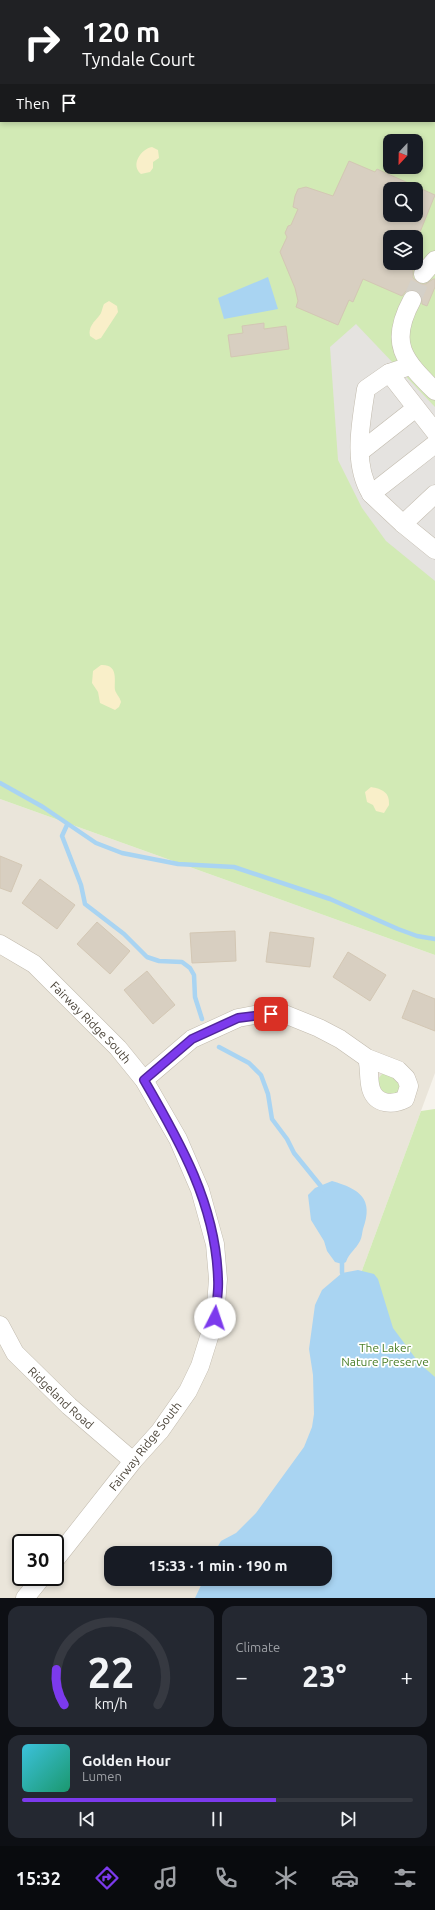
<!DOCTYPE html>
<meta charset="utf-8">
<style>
:root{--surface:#171b24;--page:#242831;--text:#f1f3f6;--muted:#9ea1a6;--line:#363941;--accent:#7c3aed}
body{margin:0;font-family:Ubuntu,sans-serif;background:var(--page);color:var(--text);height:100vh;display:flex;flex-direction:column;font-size:15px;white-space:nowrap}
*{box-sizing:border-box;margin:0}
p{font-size:13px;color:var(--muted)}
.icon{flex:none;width:22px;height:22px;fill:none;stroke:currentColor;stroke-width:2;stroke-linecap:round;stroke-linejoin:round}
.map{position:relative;height:1598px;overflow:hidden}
.details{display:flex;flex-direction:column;gap:8px;padding:8px;background:#0d0f14;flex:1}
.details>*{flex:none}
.banner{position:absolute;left:0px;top:0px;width:435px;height:122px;box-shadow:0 2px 6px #0003;background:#202124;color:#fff;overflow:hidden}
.needle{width:26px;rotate:202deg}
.buttons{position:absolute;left:383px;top:134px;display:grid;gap:8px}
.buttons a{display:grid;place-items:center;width:40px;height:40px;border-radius:8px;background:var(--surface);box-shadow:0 2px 6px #0003;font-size:20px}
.speed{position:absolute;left:12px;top:1534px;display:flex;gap:8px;font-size:20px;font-weight:700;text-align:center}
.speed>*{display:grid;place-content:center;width:52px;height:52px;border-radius:50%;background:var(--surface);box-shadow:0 2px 6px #0003;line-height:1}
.speed .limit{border:2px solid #111;border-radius:6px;background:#fff;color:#111}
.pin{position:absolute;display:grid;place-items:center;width:34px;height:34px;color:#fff;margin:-17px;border-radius:8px;box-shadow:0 2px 6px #0006}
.me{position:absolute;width:44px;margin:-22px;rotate:4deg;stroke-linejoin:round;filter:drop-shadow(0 0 3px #0008)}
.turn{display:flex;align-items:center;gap:14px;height:84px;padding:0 16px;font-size:18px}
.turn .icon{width:52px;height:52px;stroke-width:2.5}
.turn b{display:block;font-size:28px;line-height:34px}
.then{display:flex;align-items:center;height:38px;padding:0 16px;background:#0003;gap:8px;font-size:15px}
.big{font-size:30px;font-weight:700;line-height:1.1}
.details .widget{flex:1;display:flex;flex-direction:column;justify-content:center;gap:6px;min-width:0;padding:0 14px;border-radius:12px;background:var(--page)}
.details .dial{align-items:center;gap:0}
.dial svg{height:104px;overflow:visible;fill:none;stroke:var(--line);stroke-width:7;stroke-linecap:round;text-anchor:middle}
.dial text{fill:var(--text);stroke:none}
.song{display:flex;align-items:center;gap:12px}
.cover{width:48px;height:48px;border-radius:6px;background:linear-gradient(135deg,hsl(190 70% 55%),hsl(160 70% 35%))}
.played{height:4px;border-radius:2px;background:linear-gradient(90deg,var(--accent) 65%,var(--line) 65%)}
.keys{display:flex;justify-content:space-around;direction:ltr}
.heat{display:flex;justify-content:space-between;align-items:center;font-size:22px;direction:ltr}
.details .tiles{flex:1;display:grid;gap:8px;grid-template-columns:1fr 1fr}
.widget:last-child{grid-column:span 2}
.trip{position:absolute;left:104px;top:1546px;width:228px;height:40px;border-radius:12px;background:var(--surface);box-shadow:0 2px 6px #0003;font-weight:700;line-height:40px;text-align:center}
.tab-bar{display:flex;height:64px;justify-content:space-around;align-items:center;background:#090b0e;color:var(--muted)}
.tab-bar .icon{width:28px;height:28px}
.tab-bar .current{color:var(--accent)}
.tab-bar b{font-size:18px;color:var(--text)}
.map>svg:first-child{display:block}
</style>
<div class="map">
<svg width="435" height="1598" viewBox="0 0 435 1598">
<rect width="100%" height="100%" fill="#f6f3ec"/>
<path fill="#eae5da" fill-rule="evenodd" d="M0 799 435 955V1073L320 1384 384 1598H0ZM21 1543H55V1577H21ZM111 1553H325V1579H111Z"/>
<g fill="#d2eab5" fill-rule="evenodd">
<path d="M0 0H435V955L0 799ZM1 1H434V121H1ZM390 141H416V167H390ZM390 189H416V215H390ZM390 237H416V263H390Z"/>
<path d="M383 1073 395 1074 401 1088 396 1094 381 1095 377 1080Z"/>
<path d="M435 1109V1426L320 1384 421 1111Z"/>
</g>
<g fill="#f9efc9">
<path d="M152 147 158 150 159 158 153 162V168L150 172 141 174C130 165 141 149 152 147Z"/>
<path d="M109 301 117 306 118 312 101 338 96 340 90 336C88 327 94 322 99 316 102 313 102 308 104 304Z"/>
<path d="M101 665C119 664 114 681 115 690 116 694 120 697 121 702L119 707 115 710 100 703 98 692 92 683 93 671Z"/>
<path d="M371 787C382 789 390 792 389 805L384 813 376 811 373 805 367 802 365 792Z"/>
</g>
<path fill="#e5e3e0" d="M356 324 435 407V581L386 541 362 508 338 460 330 347Z"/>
<g fill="#a9d4f2">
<path d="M268 277 278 309 224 319 218 298Z"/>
<path d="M332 1181C360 1189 374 1199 363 1229 362 1233 362 1237 360 1241 356 1249 349 1253 346 1262L342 1264 335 1262 327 1251 324 1241 311 1220 308 1195 315 1188Z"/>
<path d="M358 1270 374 1274 378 1279 393 1328 419 1363 435 1377V1598H195L204 1579H325V1553H214L221 1541 236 1533 256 1513 304 1447 312 1427 314 1414 313 1375 309 1349 315 1305 322 1290 342 1273Z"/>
</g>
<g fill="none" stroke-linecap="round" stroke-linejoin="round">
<g stroke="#a9d4f2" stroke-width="4.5">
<path d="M0 783 43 807 96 843 122 853 178 864 234 867 330 899 398 929 417 936 435 939"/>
<path d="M67 825 62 836 81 885 85 904 124 934 147 957 159 961 182 962 190 968 194 975 195 997 202 1019"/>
<path d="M219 1047 249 1063 261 1075 268 1094 272 1119 287 1139 294 1153 324 1190"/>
<path d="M342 1258V1273"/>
</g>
</g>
<g fill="#d8cfc1" stroke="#d3c7b4" fill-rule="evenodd">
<path d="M349 161 375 172 377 169 435 195 416 242V237H390V263H407L405 267 413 270V278L421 284H426L433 279H435V287L427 306 422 304 421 294 416 290 406 291 402 296 363 279 353 302 349 300 338 325 296 307 298 301 295 288 280 252 287 237 285 233 288 226 291 225 298 209 293 207 295 196 298 189 306 187 333 196ZM390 189H416V215H390Z"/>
<path d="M264 323V329L286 326 289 349 231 357 228 335 243 333 242 326Z"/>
<path d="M0 856 22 865 11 892 0 888Z"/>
<path d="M40 879 75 905 57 929 22 903Z"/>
<path d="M97 922 130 951 110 974 77 944Z"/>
<path d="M235 931 236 961 192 963 190 933Z"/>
<path d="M270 932 314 938 310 967 266 962Z"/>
<path d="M348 952 386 975 370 1001 333 977Z"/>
<path d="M147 971 175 1005 153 1024 124 990Z"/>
<path d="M413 990 435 999V1031L402 1018Z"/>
</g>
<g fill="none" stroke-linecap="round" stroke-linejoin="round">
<path stroke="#d4d0c8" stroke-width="18" stroke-dasharray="18 9" stroke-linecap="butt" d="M412 300 423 274"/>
<g stroke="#c2bbae" stroke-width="19">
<g id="minor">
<path d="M423 274 435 260"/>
<path d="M412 300C388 344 404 360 435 391"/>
<path d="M410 366 389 373 366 389C361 423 352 463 371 494L435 444"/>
<path d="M389 373 435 432"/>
<path d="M360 452 416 408"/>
<path d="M371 494 403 524 435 550"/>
<path d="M403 524 435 494"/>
<path id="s1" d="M0 944 34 964 118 1048 144 1080 178 1139 200 1190 215 1244 218 1279 215 1318 200 1366 188 1391 160 1431 133 1461 55 1560"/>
<path d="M144 1080 192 1039 238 1018 260 1014 282 1013 319 1028 340 1039 367 1058 398 1070 406 1078 409 1086 405 1099C393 1105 376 1105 371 1089 368 1079 370 1068 367 1058"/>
<path id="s2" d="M0 1325 15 1353 69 1406 133 1461"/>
<path d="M25 1598 42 1577"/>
</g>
</g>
<use href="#minor" stroke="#fff" stroke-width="18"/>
</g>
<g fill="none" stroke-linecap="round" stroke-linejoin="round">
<g stroke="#51269a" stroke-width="10">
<path id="route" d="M215 1318C216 1305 219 1292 218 1279 216 1205 180 1142 144 1080L192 1039 238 1018 271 1014"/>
</g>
<use href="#route" stroke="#7c3aed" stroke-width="7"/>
</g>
<g text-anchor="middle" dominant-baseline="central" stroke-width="3.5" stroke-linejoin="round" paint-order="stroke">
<g font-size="12" fill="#4b4439" stroke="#fff">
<text stroke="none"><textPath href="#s1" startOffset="121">Fairway Ridge South</textPath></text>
<text stroke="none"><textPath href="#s2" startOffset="96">Ridgeland Road</textPath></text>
<text transform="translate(145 1446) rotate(-52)">Fairway Ridge South</text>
</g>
<g font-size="12" fill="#4a7f2a" stroke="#fff">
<text x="385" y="1347">The Laker<tspan x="385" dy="14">Nature Preserve</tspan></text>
</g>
</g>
</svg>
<div class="buttons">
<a><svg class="needle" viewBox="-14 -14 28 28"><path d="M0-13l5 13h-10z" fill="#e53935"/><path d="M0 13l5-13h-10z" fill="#9ea1a6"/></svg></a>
<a><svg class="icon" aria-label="search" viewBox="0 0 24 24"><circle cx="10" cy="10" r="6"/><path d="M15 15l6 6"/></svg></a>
<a><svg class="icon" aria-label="layers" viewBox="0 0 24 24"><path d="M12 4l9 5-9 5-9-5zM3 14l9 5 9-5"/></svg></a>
</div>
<div class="speed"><div class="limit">30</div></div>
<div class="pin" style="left:271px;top:1014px;background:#d93025"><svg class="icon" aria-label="arrive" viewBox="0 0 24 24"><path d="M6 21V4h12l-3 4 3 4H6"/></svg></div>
<svg class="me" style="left:215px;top:1318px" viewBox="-20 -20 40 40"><circle r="19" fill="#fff"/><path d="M0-13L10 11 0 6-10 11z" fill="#7c3aed"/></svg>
<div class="trip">15:33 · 1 min · 190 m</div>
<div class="banner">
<div class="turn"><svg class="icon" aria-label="right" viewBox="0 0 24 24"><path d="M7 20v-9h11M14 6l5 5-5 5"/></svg><div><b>120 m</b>Tyndale Court</div></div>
<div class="then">Then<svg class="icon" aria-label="arrive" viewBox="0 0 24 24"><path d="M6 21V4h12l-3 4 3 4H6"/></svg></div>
</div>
</div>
<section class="details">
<div class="tiles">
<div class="widget dial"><svg viewBox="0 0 100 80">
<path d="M14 69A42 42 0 1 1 86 69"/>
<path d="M14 69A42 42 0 0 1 8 42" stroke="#7c3aed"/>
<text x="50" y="56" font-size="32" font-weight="700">22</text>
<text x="50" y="72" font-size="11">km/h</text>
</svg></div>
<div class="widget"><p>Climate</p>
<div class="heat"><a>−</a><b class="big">23°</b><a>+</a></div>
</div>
<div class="widget">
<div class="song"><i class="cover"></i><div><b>Golden Hour</b><p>Lumen</p></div></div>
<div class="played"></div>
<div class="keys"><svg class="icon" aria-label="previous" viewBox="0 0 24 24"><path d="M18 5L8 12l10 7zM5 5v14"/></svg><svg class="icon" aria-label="pause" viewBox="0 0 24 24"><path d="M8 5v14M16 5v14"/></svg><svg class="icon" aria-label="next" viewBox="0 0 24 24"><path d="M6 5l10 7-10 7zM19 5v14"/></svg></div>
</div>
</div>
</section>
<nav class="tab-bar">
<b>15:32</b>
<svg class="icon current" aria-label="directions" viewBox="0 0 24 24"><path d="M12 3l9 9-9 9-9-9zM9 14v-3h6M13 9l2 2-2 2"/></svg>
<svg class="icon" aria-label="music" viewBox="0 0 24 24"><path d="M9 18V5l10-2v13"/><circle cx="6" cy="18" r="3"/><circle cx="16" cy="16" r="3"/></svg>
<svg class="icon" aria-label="phone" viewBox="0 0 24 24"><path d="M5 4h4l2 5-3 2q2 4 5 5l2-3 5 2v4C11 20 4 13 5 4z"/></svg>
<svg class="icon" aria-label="climate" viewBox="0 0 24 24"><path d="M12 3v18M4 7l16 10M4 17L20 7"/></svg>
<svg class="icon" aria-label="car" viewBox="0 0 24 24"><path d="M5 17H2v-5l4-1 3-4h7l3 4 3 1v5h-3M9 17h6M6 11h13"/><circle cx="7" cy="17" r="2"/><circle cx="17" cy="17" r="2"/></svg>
<svg class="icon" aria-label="filters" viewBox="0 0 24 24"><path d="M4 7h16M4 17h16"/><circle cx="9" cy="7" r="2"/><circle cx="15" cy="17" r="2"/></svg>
</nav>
